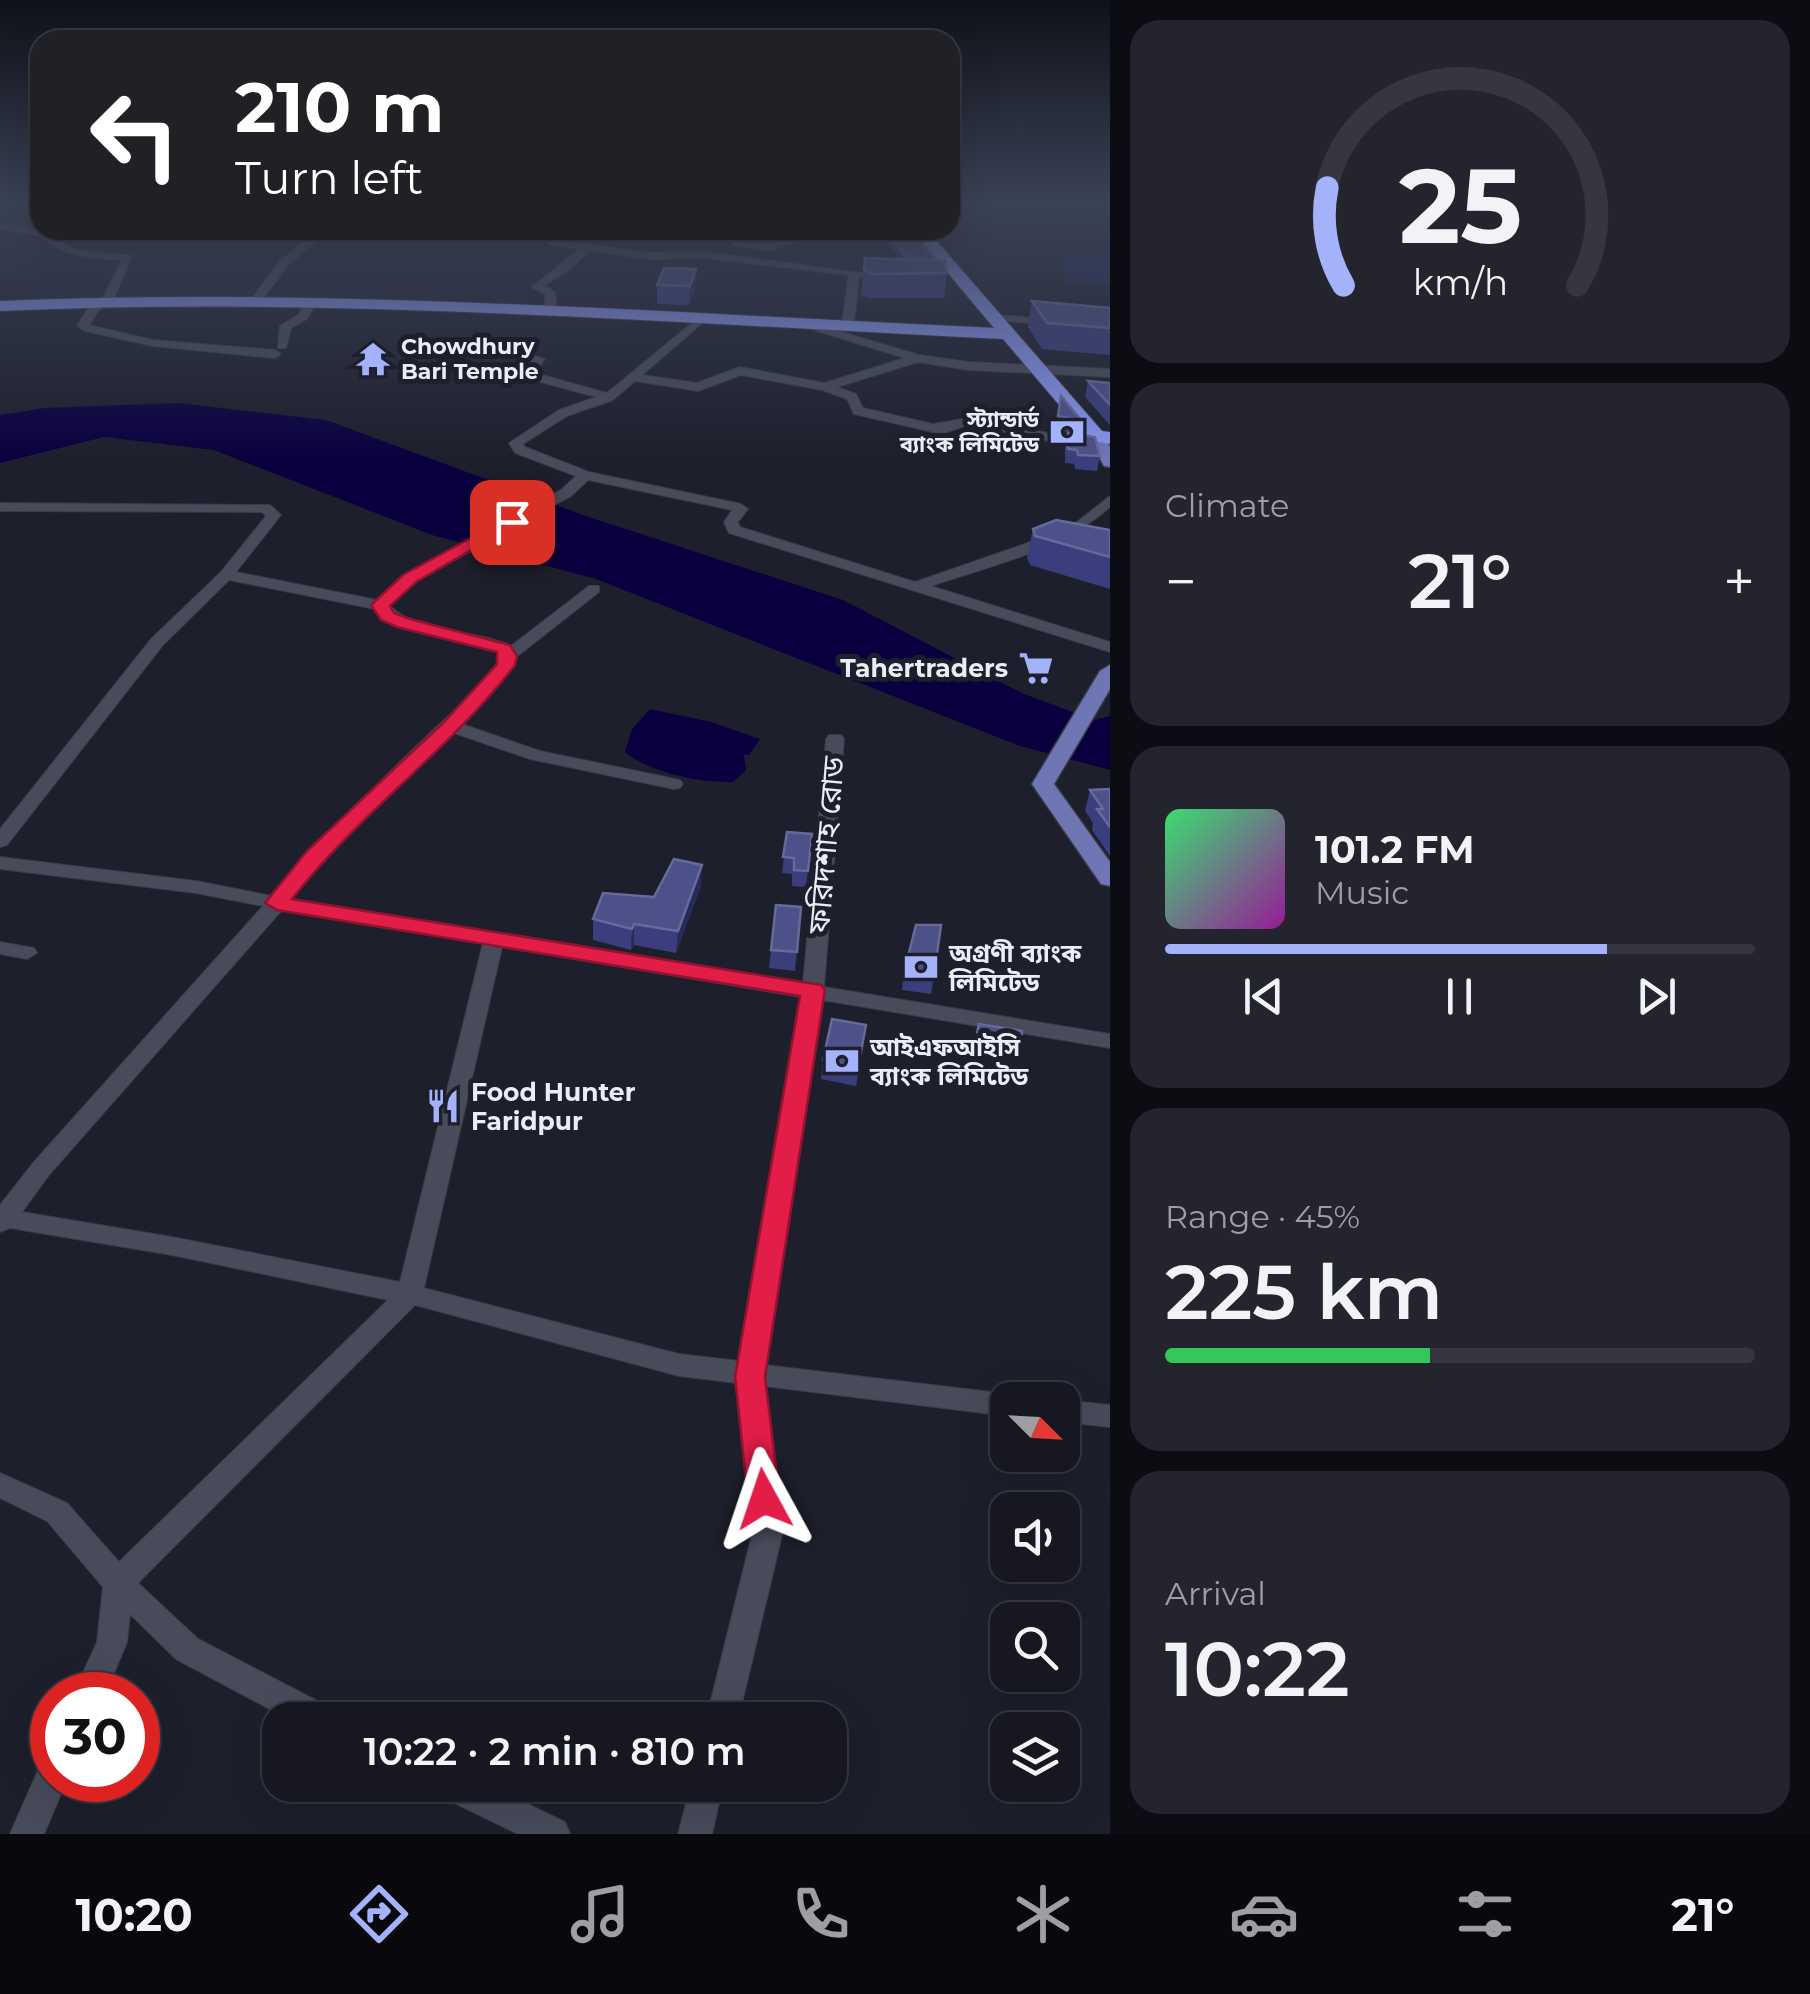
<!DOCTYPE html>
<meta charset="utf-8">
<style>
:root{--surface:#161721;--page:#23242e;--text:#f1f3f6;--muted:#9e9fa5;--line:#35363f;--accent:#a4b2fc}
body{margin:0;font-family:Montserrat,"Noto Sans Bengali",sans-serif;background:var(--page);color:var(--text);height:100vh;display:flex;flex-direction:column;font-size:38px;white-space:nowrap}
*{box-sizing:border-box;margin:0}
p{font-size:32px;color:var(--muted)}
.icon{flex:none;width:55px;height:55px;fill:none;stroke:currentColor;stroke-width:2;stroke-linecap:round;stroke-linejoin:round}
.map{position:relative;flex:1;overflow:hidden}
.details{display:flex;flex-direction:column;gap:20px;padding:20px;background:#0c0d12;width:700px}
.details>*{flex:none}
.banner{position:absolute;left:30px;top:30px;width:930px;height:210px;border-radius:30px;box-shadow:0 10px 40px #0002,0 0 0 2px var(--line);background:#202124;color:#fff;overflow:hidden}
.needle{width:65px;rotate:114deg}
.fabs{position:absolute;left:990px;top:1382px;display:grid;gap:20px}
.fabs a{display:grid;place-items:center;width:90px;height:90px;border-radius:20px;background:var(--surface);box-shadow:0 10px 40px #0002,0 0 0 2px var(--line);font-size:50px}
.speed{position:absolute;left:30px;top:1672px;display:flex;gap:20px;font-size:50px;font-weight:700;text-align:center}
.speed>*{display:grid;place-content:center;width:130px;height:130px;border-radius:50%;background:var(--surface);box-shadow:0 10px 40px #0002,0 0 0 2px var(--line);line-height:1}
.speed .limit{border:15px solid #d22;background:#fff;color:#111}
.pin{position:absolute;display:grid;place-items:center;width:85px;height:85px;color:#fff;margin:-42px;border-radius:20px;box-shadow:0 5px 15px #0006}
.me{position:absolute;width:110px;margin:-55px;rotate:355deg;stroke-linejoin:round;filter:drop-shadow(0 0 8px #0008)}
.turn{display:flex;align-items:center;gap:35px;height:210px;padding:0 40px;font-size:45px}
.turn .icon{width:130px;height:130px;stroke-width:2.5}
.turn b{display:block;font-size:70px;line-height:85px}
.big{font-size:75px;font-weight:600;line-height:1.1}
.details .tile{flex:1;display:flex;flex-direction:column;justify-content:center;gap:15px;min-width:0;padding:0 35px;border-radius:30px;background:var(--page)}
.details .dial{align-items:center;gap:0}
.dial svg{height:260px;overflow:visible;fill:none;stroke:var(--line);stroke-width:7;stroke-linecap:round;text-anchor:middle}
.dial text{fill:var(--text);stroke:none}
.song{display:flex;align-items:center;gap:30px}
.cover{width:120px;height:120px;border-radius:15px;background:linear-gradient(135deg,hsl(140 70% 55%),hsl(300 70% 35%))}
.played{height:10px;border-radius:5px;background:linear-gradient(90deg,var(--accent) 75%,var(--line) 75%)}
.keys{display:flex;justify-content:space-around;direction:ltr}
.heat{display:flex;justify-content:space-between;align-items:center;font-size:55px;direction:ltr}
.charge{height:15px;border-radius:8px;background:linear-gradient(90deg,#34c759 45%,var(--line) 0)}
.trip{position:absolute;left:262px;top:1702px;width:585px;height:100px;border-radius:30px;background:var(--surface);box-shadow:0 10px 40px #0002,0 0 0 2px var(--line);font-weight:600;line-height:100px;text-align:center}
.dock{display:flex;height:160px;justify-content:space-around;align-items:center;background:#09090d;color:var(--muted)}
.dock .icon{width:70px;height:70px}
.dock .current{color:var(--accent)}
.dock b{font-size:45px;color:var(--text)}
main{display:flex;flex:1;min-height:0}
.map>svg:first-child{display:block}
</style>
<main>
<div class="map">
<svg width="1110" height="1834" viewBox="0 0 1110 1834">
<rect width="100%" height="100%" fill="#1d1f2c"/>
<path fill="#212557" d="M1062 252 1110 255V284L1065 281Z"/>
<g fill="#0a003f">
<path d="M179 403 326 420 586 516 843 600 1024 694 1094 720 1110 716V770L1020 746 596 579 432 535 214 450 104 437 0 463V415L44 408Z"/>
<path d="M650 709 711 722 760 739 749 755H744L746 770 733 782C700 783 651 773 625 752L632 729Z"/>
</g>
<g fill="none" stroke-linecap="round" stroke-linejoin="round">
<g stroke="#393b46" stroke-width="2">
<g id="minor">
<path d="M0 223 50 232C70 257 103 251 132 256L113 300 99 310 89 325 93 326 153 340 275 350 281 354 275 358 153 346 85 331 77 326 88 308 103 298 122 260C94 257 62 260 43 236L0 229Z"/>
<path d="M318 230H329L288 265 260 303H252L250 301 280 261Z"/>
<path d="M530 230H542L559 240 649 253 704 252 893 277 888 280 859 277 854 323 848 326 842 323 849 275 704 258 649 259 589 251 573 267 544 286 555 292 557 312 551 315 545 312V294L532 287 579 249 552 245Z"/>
<path d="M815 230 911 235 916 238 911 241 816 236 770 251 731 245 736 242 769 245Z"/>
<path d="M307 299 317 301 307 319 291 328 286 348H278L280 326 298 315Z"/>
<path d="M704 313 710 316 708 318 642 375 697 383 740 367 824 383 905 358 804 327 802 325 808 322 919 355 969 362 1110 369V377L969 370 918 362 837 387 856 394 863 408 933 424 962 419 1093 440 1100 444 1093 448 962 427 944 433 933 432 854 414 847 399 822 390 741 375 698 391 635 381 613 400 567 416 523 444 525 447 589 472 741 504 748 509 738 522 740 527 915 582 1048 536 1077 522 1110 496V507C1061 551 992 565 931 586L1110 642V652L729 533 724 522 732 510 588 480 571 496 415 581 389 605C420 636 474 628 511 646L589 586H599V592L515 658 511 668 459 723 540 751 680 780 683 784 680 788 674 789 530 759 451 732 338 845 291 899 803 983 826 739 829 735H841L844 739 824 987 1110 1034V1048L822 1000 765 1365 1008 1394 1019 1400H1008V1416L764 1386 782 1535 738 1720H706L752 1535 737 1383 679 1376 415 1305 138 1583 198 1639 333 1709 338 1720H290L176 1659 130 1614 127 1642 105 1695H73L97 1642 103 1587 47 1521 0 1498V1473L67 1503 119 1562 388 1300 172 1255 10 1228 0 1232V1205L33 1163 263 906 196 893 0 869V857L196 881 272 896C321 839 374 787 428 735 447 716 492 681 500 656L498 651 485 647 413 631 384 618 375 609 229 580 163 645 7 845 0 847V829L151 639 221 572 266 516 262 512 0 511V503L270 505 281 515 236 572 377 600 405 575 561 490 576 476 515 453 509 443 559 410 596 397 526 378 522 370 535 356 545 359 535 373 607 393ZM282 910 483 943 400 1282 172 1237 22 1212 49 1175ZM502 947 801 997 739 1361 679 1354 424 1288Z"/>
<path d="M998 315 1110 324V330L994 320V316Z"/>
<path d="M0 942 34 948 37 953 27 959 0 954Z"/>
<path d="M1062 1400 1110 1405V1427L1062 1422Z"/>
<path d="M52 1762V1780H67L44 1834H10L40 1766Z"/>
<path d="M438 1785H489L565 1822 570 1834H518L442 1797Z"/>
<path d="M691 1785H723L712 1834H678Z"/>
</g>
</g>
<g stroke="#393b46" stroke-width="3">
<g id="major">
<path d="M1090 433 1104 436 1110 447V467L1104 466 1088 436Z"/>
<path d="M1110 665V689L1054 784 1110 862V886L1101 884 1032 784 1100 671Z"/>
</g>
</g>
<g stroke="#393b46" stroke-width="2">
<path id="highway" d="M912 230H927L1102 431 1110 432V444L1089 440 1003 339C669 323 334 296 0 311V301C331 287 663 313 994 328Z"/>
</g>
<use href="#minor" fill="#484b5a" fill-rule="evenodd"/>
<use href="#major" fill="#6e77b4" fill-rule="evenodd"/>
<use href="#highway" fill="#8895f0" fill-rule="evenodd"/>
</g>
<g fill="#3a3e7c">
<path d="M889 233 947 273 944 298H868L861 295 865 258 899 259 888 244Z"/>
<path d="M696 269 695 288 689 305 657 304V285Z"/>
<path d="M1032 301 1110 328V355L1042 349 1028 327Z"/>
<path d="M1088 381 1110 383V425L1085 397Z"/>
<path d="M1061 396 1081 420 1079 434 1056 430Z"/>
<path d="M1068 433 1100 456 1097 471 1075 469 1074 464 1065 463V447Z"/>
<path d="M1033 529 1110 530V589L1030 565 1027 558Z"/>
<path d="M1110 789V856L1092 830 1093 823 1085 811 1090 790Z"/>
<path d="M787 832 812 834 806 887 792 886V874L782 873Z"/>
<path d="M701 886 676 953 634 945 631 950 593 940V919L654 897Z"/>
<path d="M776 905 801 907 795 971 769 968Z"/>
<path d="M904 972 934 976 931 994 902 990Z"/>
<path d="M866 1025 856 1086 821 1079 823 1060Z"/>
<path d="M976 1038 1021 1048 1018 1058 974 1047Z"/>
</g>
<g fill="#272a57">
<path d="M696 269 695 288 689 305 690 286Z"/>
<path d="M702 865 701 886 676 953 678 931Z"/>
<path d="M634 924V945L631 950 632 929Z"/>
</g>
<g fill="#4d5189" stroke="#66699a" stroke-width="2.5">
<path d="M889 233 910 234 937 260 908 259Z"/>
<path d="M865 258 945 261 947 273 871 274 864 270Z"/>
<path d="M664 268 696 269 690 286 657 285Z"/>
<path d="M1032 301 1110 308V328L1047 323Z"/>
<path d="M1088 381 1110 383V405Z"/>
<path d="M1061 396 1081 420 1058 416Z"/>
<path d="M1068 433 1095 437 1100 456 1078 455 1077 450 1068 449Z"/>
<path d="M1056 520 1110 530V557L1035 536 1033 529Z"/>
<path d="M1110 789V827L1097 809H1103L1090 790Z"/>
<path d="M787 832 812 834 808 871 794 870V858L783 857Z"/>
<path d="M674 859 702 865 678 931 634 924 632 929 593 919 603 893 654 897Z"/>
<path d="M776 905 801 907 797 952 771 950Z"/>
<path d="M916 925H941L934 976 904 972Z"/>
<path d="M832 1019 866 1025 858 1068 823 1060Z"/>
<path d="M979 1024 1022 1031 1021 1048 976 1038Z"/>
</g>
<linearGradient id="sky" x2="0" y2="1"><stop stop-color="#101118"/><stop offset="0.44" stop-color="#3a4256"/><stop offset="1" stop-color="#3a4256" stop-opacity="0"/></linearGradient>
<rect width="1110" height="460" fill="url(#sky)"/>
<path fill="#e11d48" stroke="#92132f" stroke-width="2.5" d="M506 519 520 522 416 582 390 606 394 613 410 619 510 645 517 656 515 665C449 751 358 814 292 899L821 985 825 990 765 1377 780 1499 775 1509 764 1513 752 1509 748 1499 735 1377 800 996 277 910 265 903 307 851 444 722 497 664V652L397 627 381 620 371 605 403 575Z"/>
<defs>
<g id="temple-bare" transform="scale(2.7)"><path d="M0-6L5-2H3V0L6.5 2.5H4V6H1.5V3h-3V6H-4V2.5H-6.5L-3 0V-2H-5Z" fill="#a4b2fc" stroke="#1d1f2c" stroke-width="2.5" paint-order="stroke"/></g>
<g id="bank-bare" transform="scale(2.7)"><path d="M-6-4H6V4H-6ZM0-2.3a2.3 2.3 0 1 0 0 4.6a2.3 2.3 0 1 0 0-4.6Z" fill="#a4b2fc" stroke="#1d1f2c" stroke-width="2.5" paint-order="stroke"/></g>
<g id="supermarket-bare" transform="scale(2.7)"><path d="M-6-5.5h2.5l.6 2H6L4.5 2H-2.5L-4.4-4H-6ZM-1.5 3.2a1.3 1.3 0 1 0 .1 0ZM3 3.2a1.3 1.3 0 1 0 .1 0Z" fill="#a4b2fc" stroke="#1d1f2c" stroke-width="2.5" paint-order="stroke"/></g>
<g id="restaurant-bare" transform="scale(2.7)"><path d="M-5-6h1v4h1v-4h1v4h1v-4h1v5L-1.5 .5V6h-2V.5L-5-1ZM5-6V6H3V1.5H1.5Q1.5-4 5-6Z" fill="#a4b2fc" stroke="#1d1f2c" stroke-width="2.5" paint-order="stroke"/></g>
</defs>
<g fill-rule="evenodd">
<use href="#temple-bare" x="373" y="359"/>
<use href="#bank-bare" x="1067" y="432"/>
<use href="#supermarket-bare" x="1036" y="668"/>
<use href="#bank-bare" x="921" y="967"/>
<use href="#bank-bare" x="842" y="1061"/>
<use href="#restaurant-bare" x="443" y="1106"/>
</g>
<g text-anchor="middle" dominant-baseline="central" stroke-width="10" stroke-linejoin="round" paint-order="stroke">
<g font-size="22" font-weight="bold" fill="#ebedf6" stroke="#1d1f2c" text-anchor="start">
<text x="401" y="346">Chowdhury<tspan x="401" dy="25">Bari Temple</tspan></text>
<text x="1039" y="419" text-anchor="end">স্ট্যান্ডার্ড<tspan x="1039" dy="25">ব্যাংক লিমিটেড</tspan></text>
</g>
<g font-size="25" font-weight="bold" fill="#ebedf6" stroke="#1d1f2c" text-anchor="start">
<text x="1008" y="668" text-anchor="end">Tahertraders</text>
<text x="949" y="953">অগ্রণী ব্যাংক<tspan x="949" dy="29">লিমিটেড</tspan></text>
<text x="870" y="1047">আইএফআইসি<tspan x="870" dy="29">ব্যাংক লিমিটেড</tspan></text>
<text x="471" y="1092">Food Hunter<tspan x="471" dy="29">Faridpur</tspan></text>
</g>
<g font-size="30" fill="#ebedf6" stroke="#1d1f2c">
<text transform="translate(826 845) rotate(-85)">ফরিদশাহ রোড</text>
</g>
</g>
</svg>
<div class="fabs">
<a><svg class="needle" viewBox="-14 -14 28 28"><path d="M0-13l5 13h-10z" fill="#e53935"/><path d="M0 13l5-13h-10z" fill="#9e9fa5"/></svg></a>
<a><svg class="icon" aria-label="sound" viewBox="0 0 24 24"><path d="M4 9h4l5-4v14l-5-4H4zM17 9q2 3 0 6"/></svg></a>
<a><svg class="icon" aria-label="search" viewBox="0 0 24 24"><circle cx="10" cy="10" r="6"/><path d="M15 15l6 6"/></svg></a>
<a><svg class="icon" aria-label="layers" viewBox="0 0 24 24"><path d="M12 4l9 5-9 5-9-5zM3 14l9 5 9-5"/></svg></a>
</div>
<div class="speed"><div class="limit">30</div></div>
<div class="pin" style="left:512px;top:522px;background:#d93025"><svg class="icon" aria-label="arrive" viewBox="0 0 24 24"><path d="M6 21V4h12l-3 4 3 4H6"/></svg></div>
<svg class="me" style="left:764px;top:1499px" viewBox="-20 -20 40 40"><path d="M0-17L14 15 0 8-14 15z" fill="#e11d48" stroke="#fff" stroke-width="4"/></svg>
<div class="trip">10:22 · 2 min · 810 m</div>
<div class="banner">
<div class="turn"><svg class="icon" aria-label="left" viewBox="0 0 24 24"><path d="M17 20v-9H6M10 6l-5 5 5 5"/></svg><div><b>210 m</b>Turn left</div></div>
</div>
</div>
<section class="details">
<div class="tile dial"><svg viewBox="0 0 100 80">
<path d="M14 69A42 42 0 1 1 86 69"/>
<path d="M14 69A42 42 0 0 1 9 39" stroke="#a4b2fc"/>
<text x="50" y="56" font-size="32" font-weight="700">25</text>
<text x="50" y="72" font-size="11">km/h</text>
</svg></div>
<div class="tile"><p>Climate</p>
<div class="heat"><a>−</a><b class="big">21°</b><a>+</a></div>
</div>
<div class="tile">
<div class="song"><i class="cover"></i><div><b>101.2 FM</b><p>Music</p></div></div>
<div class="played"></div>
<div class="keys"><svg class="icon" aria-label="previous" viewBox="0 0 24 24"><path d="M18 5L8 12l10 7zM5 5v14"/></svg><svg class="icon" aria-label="pause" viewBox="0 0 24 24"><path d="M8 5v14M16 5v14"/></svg><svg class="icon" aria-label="next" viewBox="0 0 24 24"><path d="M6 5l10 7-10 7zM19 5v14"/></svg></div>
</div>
<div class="tile"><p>Range · 45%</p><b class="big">225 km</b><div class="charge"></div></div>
<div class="tile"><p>Arrival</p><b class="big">10:22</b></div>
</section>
</main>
<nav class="dock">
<b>10:20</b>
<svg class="icon current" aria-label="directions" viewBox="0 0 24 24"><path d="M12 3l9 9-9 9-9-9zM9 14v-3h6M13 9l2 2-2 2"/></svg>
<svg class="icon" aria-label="music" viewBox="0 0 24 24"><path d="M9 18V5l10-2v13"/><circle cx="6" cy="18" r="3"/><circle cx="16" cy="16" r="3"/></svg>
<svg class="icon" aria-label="phone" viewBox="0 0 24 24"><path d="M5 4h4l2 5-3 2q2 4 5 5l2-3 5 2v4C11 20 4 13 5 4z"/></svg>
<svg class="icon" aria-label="climate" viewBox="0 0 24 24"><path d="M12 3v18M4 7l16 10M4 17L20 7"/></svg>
<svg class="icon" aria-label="car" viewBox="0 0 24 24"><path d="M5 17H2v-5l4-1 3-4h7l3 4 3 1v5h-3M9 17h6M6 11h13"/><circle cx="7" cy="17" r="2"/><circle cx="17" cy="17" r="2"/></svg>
<svg class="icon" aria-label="filters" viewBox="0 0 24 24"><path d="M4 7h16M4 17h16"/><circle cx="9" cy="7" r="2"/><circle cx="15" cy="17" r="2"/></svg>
<b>21°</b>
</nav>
